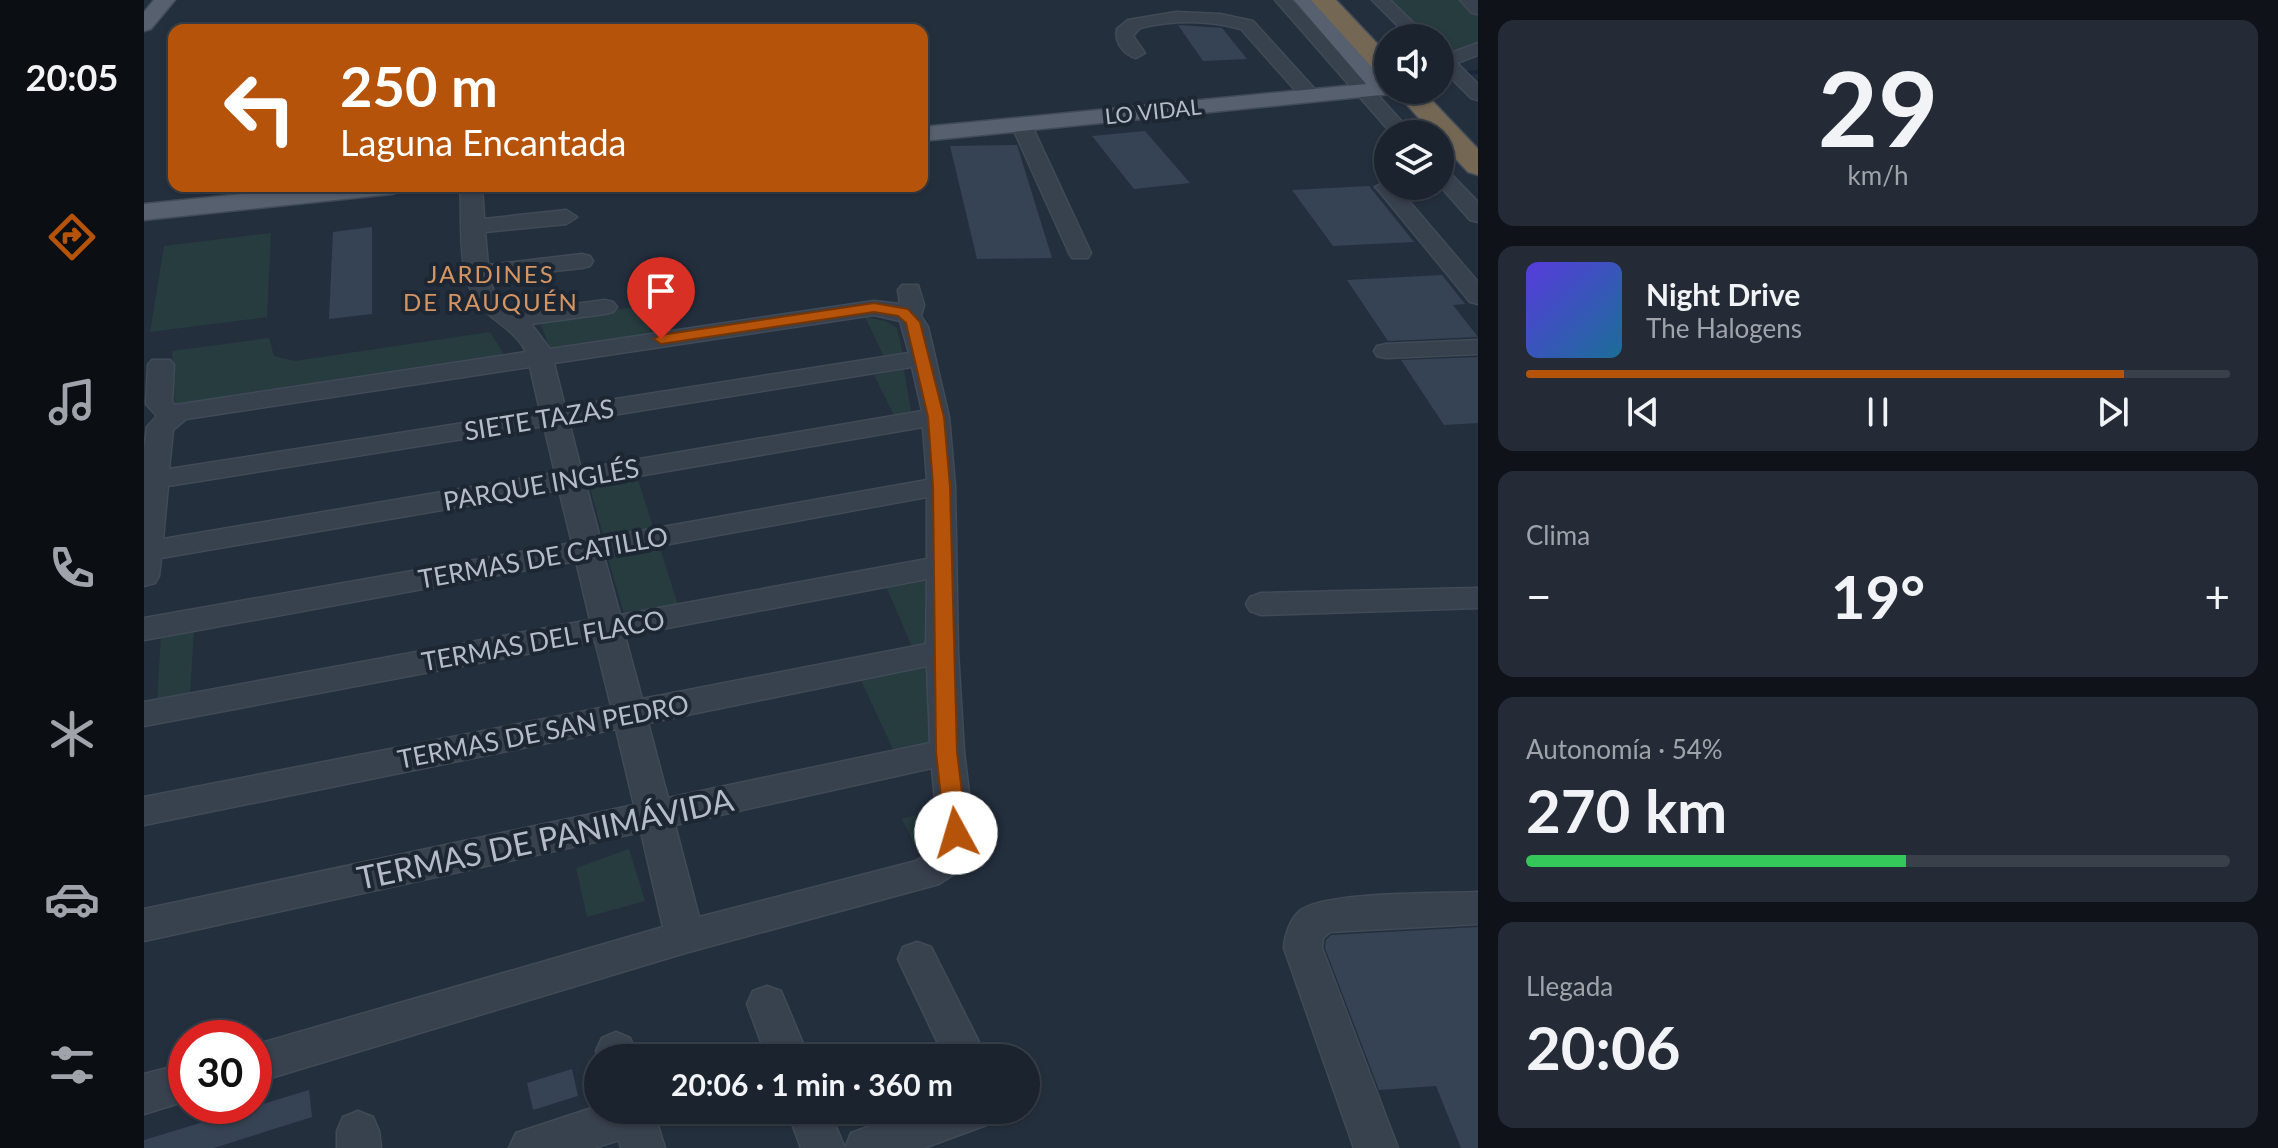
<!DOCTYPE html>
<html lang="es">
<meta charset="utf-8">
<style>
:root{--surface:#1b232e;--page:#242b36;--text:#f1f3f6;--muted:#a0a4aa;--line:#39404a;--accent:#b45309}
body{margin:0;font-family:Lato,sans-serif;background:var(--page);color:var(--text);height:100vh;display:flex;flex-direction:column;font-size:30px;white-space:nowrap}
*{box-sizing:border-box;margin:0}
p{font-size:26px;color:var(--muted)}
.icon{flex:none;width:44px;height:44px;fill:none;stroke:currentColor;stroke-width:2;stroke-linecap:round;stroke-linejoin:round}
.map{position:relative;flex:1;overflow:hidden}
.side{display:flex;flex-direction:column;gap:20px;padding:20px;background:#0f1319;width:800px}
.side>*{flex:none}
.hud{position:absolute;left:24px;top:24px;width:760px;height:168px;border-radius:16px;box-shadow:0 2px 6px #0004,0 0 0 2px var(--line);background:#b45309;color:#fff;overflow:hidden}
.controls{position:absolute;left:1230px;top:24px;display:grid;gap:16px}
.controls a{display:grid;place-items:center;width:80px;height:80px;border-radius:50%;background:var(--surface);box-shadow:0 2px 6px #0004,0 0 0 2px var(--line);font-size:40px}
.speed{position:absolute;left:24px;top:1020px;display:flex;gap:16px;font-size:40px;font-weight:700;text-align:center}
.speed>*{display:grid;place-content:center;width:104px;height:104px;border-radius:50%;background:var(--surface);box-shadow:0 2px 6px #0004,0 0 0 2px var(--line);line-height:1}
.speed .limit{border:12px solid #d22;background:#fff;color:#111}
.pin{position:absolute;display:grid;place-items:center;width:68px;height:68px;color:#fff;margin:-82px -34px;border-radius:50% 50% 50% 0;rotate:-45deg;box-shadow:0 0 8px #0007}
.pin .icon{rotate:45deg}
.me{position:absolute;width:88px;margin:-44px;rotate:354deg;stroke-linejoin:round;filter:drop-shadow(0 0 6px #0008)}
.turn{display:flex;align-items:center;gap:28px;height:168px;padding:0 40px;font-size:36px}
.turn .icon{width:104px;height:104px;stroke-width:2.5}
.turn b{display:block;font-size:56px;line-height:68px}
.big{font-size:60px;font-weight:700;line-height:1.1}
.side .widget{flex:1;display:flex;flex-direction:column;justify-content:center;gap:12px;min-width:0;padding:0 28px;border-radius:16px;background:var(--page)}
.side .dial{align-items:center;gap:0}
.dial b{font-size:104px;line-height:1}
.song{display:flex;align-items:center;gap:24px}
.cover{width:96px;height:96px;border-radius:12px;background:linear-gradient(135deg,hsl(250 70% 55%),hsl(200 70% 35%))}
.played{height:8px;border-radius:4px;background:linear-gradient(90deg,var(--accent) 85%,var(--line) 85%)}
.keys{display:flex;justify-content:space-around;direction:ltr}
.heat{display:flex;justify-content:space-between;align-items:center;font-size:44px;direction:ltr}
.charge{height:12px;border-radius:6px;background:linear-gradient(90deg,#34c759 54%,var(--line) 0)}
.trip{position:absolute;left:440px;top:1044px;width:456px;height:80px;border-radius:40px;background:var(--surface);box-shadow:0 2px 6px #0004,0 0 0 2px var(--line);font-weight:700;line-height:80px;text-align:center}
main{display:flex;flex:1;min-height:0}
.menu{display:flex;flex-direction:column;width:144px;justify-content:space-around;align-items:center;background:#0b0e12;color:var(--muted)}
.menu .icon{width:56px;height:56px}
.menu .selected{color:var(--accent)}
.menu b{font-size:36px;color:var(--text)}
.map>svg:first-child{display:block}
</style>
<main>
<nav class="menu">
<b>20:05</b>
<svg class="icon selected" aria-label="directions" viewBox="0 0 24 24"><path d="M12 3l9 9-9 9-9-9zM9 14v-3h6M13 9l2 2-2 2"/></svg>
<svg class="icon" aria-label="music" viewBox="0 0 24 24"><path d="M9 18V5l10-2v13"/><circle cx="6" cy="18" r="3"/><circle cx="16" cy="16" r="3"/></svg>
<svg class="icon" aria-label="phone" viewBox="0 0 24 24"><path d="M5 4h4l2 5-3 2q2 4 5 5l2-3 5 2v4C11 20 4 13 5 4z"/></svg>
<svg class="icon" aria-label="climate" viewBox="0 0 24 24"><path d="M12 3v18M4 7l16 10M4 17L20 7"/></svg>
<svg class="icon" aria-label="car" viewBox="0 0 24 24"><path d="M5 17H2v-5l4-1 3-4h7l3 4 3 1v5h-3M9 17h6M6 11h13"/><circle cx="7" cy="17" r="2"/><circle cx="17" cy="17" r="2"/></svg>
<svg class="icon" aria-label="filters" viewBox="0 0 24 24"><path d="M4 7h16M4 17h16"/><circle cx="9" cy="7" r="2"/><circle cx="15" cy="17" r="2"/></svg>
</nav>
<div class="map">
<svg width="1334" height="1148" viewBox="0 0 1334 1148">
<rect width="100%" height="100%" fill="#242f3e"/>
<g fill="#263c3f">
<path d="M1246 0H1318L1334 14V44L1303 55 1296 48V38H1286Z"/>
<path d="M127 233 123 317 6 332 20 246Z"/>
<path d="M498 306 508 336 407 351 395 320Z"/>
<path d="M721 317 741 321 753 328 761 364 745 367Z"/>
<path d="M346 332 363 359 31 406 28 351 125 338 130 356 151 361Z"/>
<path d="M760 370 769 424 755 425 730 375Z"/>
<path d="M493 477 512 536 462 545 445 485Z"/>
<path d="M513 539 536 611 482 621 461 548Z"/>
<path d="M783 576 785 646 769 649 741 584Z"/>
<path d="M50 630 46 694 13 702 17 635Z"/>
<path d="M790 662 793 749 753 758 716 678Z"/>
<path d="M795 809 794 840 790 852 776 856 758 819Z"/>
<path d="M485 849 501 901 443 917 432 868Z"/>
</g>
<g fill="none" stroke-linecap="round" stroke-linejoin="round">
<path stroke="#17263c" stroke-width="4" d="M1322 73 1334 72"/>
</g>
<g fill="#364354">
<path d="M1034 25 1078 28 1103 59 1059 61Z"/>
<path d="M1001 131 1046 183 990 189 948 136Z"/>
<path d="M873 145 908 258 833 259 806 146Z"/>
<path d="M1225 186 1270 242 1189 246 1148 190Z"/>
<path d="M228 227V314L185 319 189 232Z"/>
<path d="M1298 275 1321 304 1309 305 1334 337 1244 341 1203 280Z"/>
<path d="M1334 357V423L1300 425 1257 360Z"/>
<path d="M1334 927V1148H1317L1292 1086 1235 1090 1181 948 1182 940 1187 935Z"/>
<path d="M428 1069 434 1096 389 1110 383 1083Z"/>
<path d="M165 1090 168 1117 70 1148H0V1140Z"/>
</g>
<g fill="none" stroke-linecap="round" stroke-linejoin="round">
<g stroke="#414a57" stroke-width="3">
<g id="minor">
<path d="M1131 0H1148L1269 134H1248Z"/>
<path d="M1228 0H1246L1285 38H1266Z"/>
<path d="M1316 0H1334V14L1328 13Z"/>
<path d="M1032 12 1076 14 1109 21 1177 96 1174 100H1160L1097 29C1064 20 1029 20 996 28L989 36 1001 53 992 58C980 55 970 42 973 29L984 20Z"/>
<path d="M1334 43V55L1313 63 1334 84V100L1327 98 1296 67V52L1304 54Z"/>
<path d="M877 118 887 124 947 253 944 258H928L925 253 867 124Z"/>
<path d="M1296 168 1303 170 1334 202V222L1326 220 1296 186Z"/>
<path d="M1242 181 1244 186H1252L1334 282V304L1326 302 1235 191 1231 187Z"/>
<path d="M316 186H338L340 219 422 210 433 217 422 224 341 232 344 265 438 254 446 256 449 261 446 266 438 268 345 278 350 292 371 312 461 300 469 302 473 307 469 312 461 314 387 324 406 349 730 301 756 304 754 290 758 285H774L780 305 777 316 784 327 805 417 811 486 814 652 820 752 830 833 819 868 795 884 541 953 110 1083V1045L519 927 497 832 0 941V909L490 805 472 729 0 825V797L467 706 451 641 0 726V702L446 620 432 561 0 640V618L428 543 415 490 17 558 15 576 11 583 0 586V450L3 427 13 416 2 404 4 365 8 360H26L30 365 28 402 31 405 382 352C373 332 352 323 338 308 311 278 319 225 316 186ZM730 315 756 321 765 353 421 407 410 363ZM386 367 396 411 25 469 29 430 42 419ZM768 367 778 411 437 469 425 422ZM400 426 411 473 19 539 24 486ZM779 427 783 480 456 538 442 485ZM783 497V559L476 615 460 556ZM783 579 782 644 498 699 481 636ZM783 666 786 743 524 798 504 723ZM788 768 794 833 790 849 772 861 555 917 531 825Z"/>
<path d="M1334 340V354L1242 358 1233 356 1230 351 1233 346 1242 344Z"/>
<path d="M1334 588V608L1117 615 1106 611 1102 604 1106 597 1117 593Z"/>
<path d="M1334 892V924L1186 932 1179 938 1178 948 1254 1148H1210L1140 948C1141 935 1146 918 1157 910 1183 891 1297 894 1334 892Z"/>
<path d="M773 942 787 947 843 1058H801L754 959 759 947Z"/>
<path d="M623 986 637 991 665 1058H623L603 1004 609 991Z"/>
<path d="M472 1032 486 1038 495 1058 454 1059 452 1051 458 1038Z"/>
<path d="M42 1063V1101L0 1114V1074Z"/>
<path d="M454 1106V1110H509L521 1148H477L475 1140 450 1148H365L372 1133Z"/>
<path d="M643 1110H685L701 1148 707 1133 772 1110H851L845 1124 780 1148H657Z"/>
<path d="M214 1111 229 1117 235 1131 237 1148H193V1131L199 1117Z"/>
</g>
</g>
<g stroke="#414a57" stroke-width="3">
<g id="major">
<path d="M10 0H31L7 29 0 31V12Z"/>
<path d="M1150 0H1171L1244 81V90H1250L1247 94 778 141V127L1222 84Z"/>
<path d="M175 186H261L257 191 248 194 0 220V204Z"/>
</g>
</g>
<g stroke="#434c59" stroke-width="3">
<g id="highway">
<path d="M1167 0H1192L1244 55V78L1235 75Z"/>
<path d="M1250 90H1278L1334 149V175L1324 172 1296 142V134H1289Z"/>
</g>
</g>
<use href="#minor" fill="#38414e" fill-rule="evenodd"/>
<use href="#major" fill="#56606e" fill-rule="evenodd"/>
<use href="#highway" fill="#746855" fill-rule="evenodd"/>
</g>
<path fill="#b45309" stroke="#753606" stroke-width="2" d="M730 303 764 309 776 322 800 417 806 486 813 752 823 833 820 839 812 842 804 839 801 833 792 752 789 486 784 417 762 323 754 316 730 312 517 344 510 339 517 335Z"/>
<g text-anchor="middle" dominant-baseline="central" stroke-width="8" stroke-linejoin="round" paint-order="stroke">
<g font-size="22" fill="#b4bcc9" stroke="#1d2633">
<text transform="translate(1009 111) rotate(-6)">LO VIDAL</text>
</g>
<g font-size="24" letter-spacing="2" fill="#d59563" stroke="#1d2633">
<text x="347" y="273">JARDINES<tspan x="347" dy="28">DE RAUQUÉN</tspan></text>
</g>
<g font-size="26" fill="#b4bcc9" stroke="#1d2633">
<text transform="translate(395 419) rotate(-9)">SIETE TAZAS</text>
<text transform="translate(397 484) rotate(-10)">PARQUE INGLÉS</text>
<text transform="translate(399 557) rotate(-10)">TERMAS DE CATILLO</text>
<text transform="translate(399 640) rotate(-10)">TERMAS DEL FLACO</text>
<text transform="translate(399 731) rotate(-11)">TERMAS DE SAN PEDRO</text>
</g>
<g font-size="32" fill="#b4bcc9" stroke="#1d2633">
<text transform="translate(401 838) rotate(-12)">TERMAS DE PANIMÁVIDA</text>
</g>
</g>
</svg>
<div class="controls">
<a><svg class="icon" aria-label="sound" viewBox="0 0 24 24"><path d="M4 9h4l5-4v14l-5-4H4zM17 9q2 3 0 6"/></svg></a>
<a><svg class="icon" aria-label="layers" viewBox="0 0 24 24"><path d="M12 4l9 5-9 5-9-5zM3 14l9 5 9-5"/></svg></a>
</div>
<div class="speed"><div class="limit">30</div></div>
<div class="pin" style="left:517px;top:339px;background:#d93025"><svg class="icon" aria-label="arrive" viewBox="0 0 24 24"><path d="M6 21V4h12l-3 4 3 4H6"/></svg></div>
<svg class="me" style="left:812px;top:833px" viewBox="-20 -20 40 40"><circle r="19" fill="#fff"/><path d="M0-13L10 11 0 6-10 11z" fill="#b45309"/></svg>
<div class="trip">20:06 · 1 min · 360 m</div>
<div class="hud">
<div class="turn"><svg class="icon" aria-label="left" viewBox="0 0 24 24"><path d="M17 20v-9H6M10 6l-5 5 5 5"/></svg><div><b>250 m</b>Laguna Encantada</div></div>
</div>
</div>
<section class="side">
<div class="widget dial"><b>29</b><p>km/h</p></div>
<div class="widget">
<div class="song"><i class="cover"></i><div><b>Night Drive</b><p>The Halogens</p></div></div>
<div class="played"></div>
<div class="keys"><svg class="icon" aria-label="previous" viewBox="0 0 24 24"><path d="M18 5L8 12l10 7zM5 5v14"/></svg><svg class="icon" aria-label="pause" viewBox="0 0 24 24"><path d="M8 5v14M16 5v14"/></svg><svg class="icon" aria-label="next" viewBox="0 0 24 24"><path d="M6 5l10 7-10 7zM19 5v14"/></svg></div>
</div>
<div class="widget"><p>Clima</p>
<div class="heat"><a>−</a><b class="big">19°</b><a>+</a></div>
</div>
<div class="widget"><p>Autonomía · 54%</p><b class="big">270 km</b><div class="charge"></div></div>
<div class="widget"><p>Llegada</p><b class="big">20:06</b></div>
</section>
</main>
